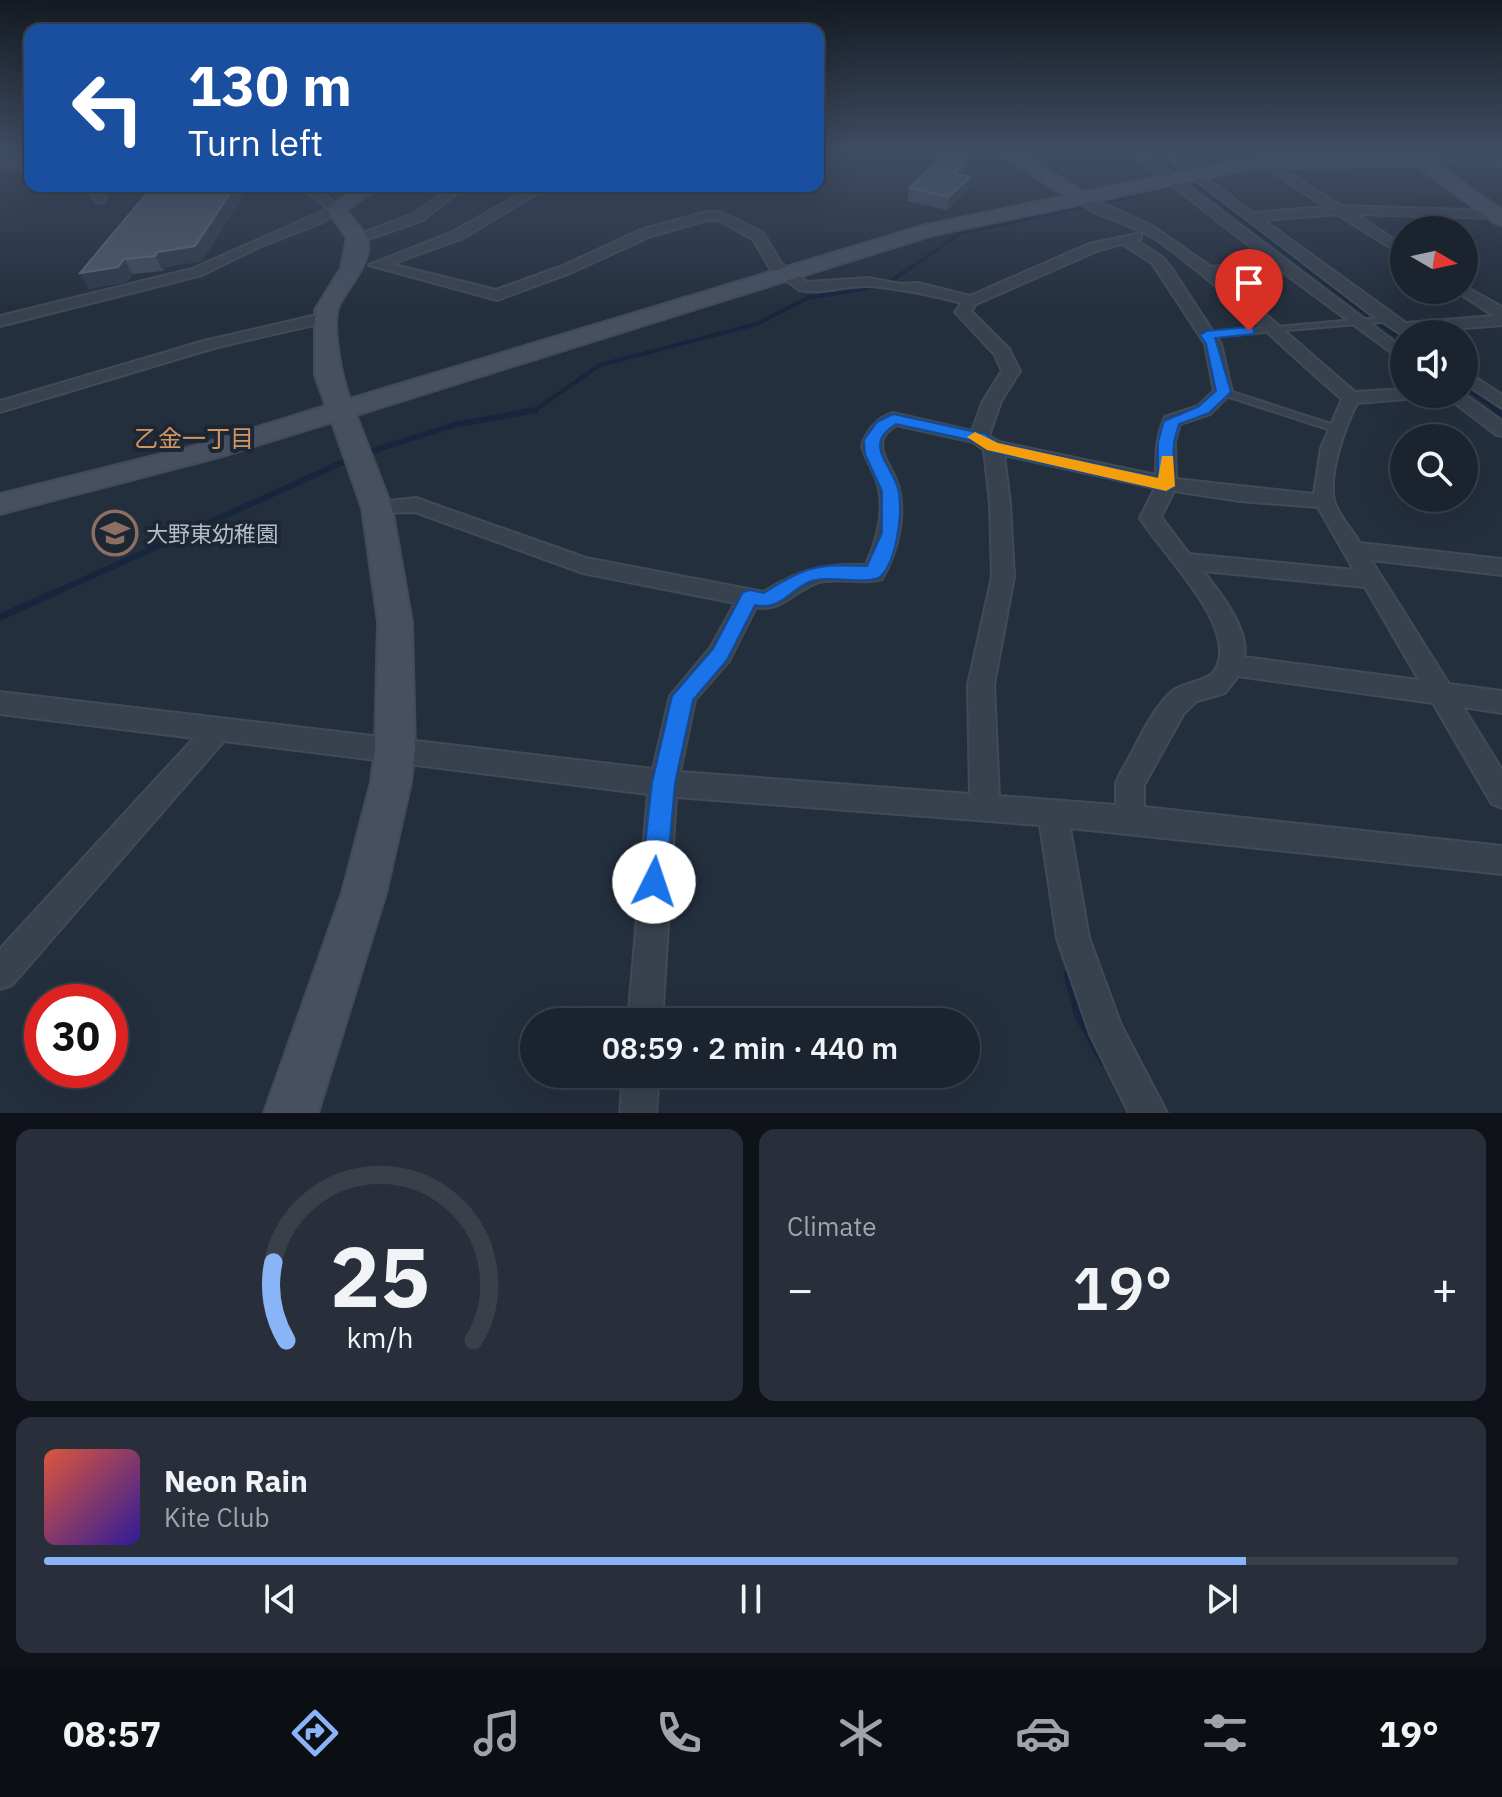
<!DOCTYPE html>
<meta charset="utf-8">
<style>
:root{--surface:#1b232e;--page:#282f3a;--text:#f1f3f6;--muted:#a0a4aa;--line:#39404a;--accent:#8ab4f8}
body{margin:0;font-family:"IBM Plex Sans","Noto Sans JP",sans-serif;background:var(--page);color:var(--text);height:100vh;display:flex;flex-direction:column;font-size:30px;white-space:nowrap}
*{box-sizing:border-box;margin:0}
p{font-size:26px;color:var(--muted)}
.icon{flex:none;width:44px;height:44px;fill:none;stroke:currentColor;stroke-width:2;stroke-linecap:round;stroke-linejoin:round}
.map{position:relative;height:1113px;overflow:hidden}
.sheet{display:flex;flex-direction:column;gap:16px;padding:16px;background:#0f1319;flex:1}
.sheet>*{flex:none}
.banner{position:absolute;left:24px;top:24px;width:800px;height:168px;border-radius:16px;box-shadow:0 8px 32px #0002,0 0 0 2px var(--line);background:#1a4fa0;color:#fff;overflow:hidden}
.needle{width:52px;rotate:99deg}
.buttons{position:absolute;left:1390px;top:216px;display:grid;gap:16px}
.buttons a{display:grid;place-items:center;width:88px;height:88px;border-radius:50%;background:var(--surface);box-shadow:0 8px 32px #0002,0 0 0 2px var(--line);font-size:40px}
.speed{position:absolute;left:24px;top:984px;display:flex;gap:16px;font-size:40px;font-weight:700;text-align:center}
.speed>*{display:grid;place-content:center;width:104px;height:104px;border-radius:50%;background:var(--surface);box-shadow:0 8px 32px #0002,0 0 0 2px var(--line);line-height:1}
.speed .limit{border:12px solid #d22;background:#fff;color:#111}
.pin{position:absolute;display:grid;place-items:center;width:68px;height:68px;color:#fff;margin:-82px -34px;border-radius:50% 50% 50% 0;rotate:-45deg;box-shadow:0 0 8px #0007}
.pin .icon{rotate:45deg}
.me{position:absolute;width:88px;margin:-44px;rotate:4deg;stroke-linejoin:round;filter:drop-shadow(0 0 6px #0008)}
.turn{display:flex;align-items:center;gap:28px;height:168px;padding:0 32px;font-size:36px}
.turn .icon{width:104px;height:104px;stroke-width:2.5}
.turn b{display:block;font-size:56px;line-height:68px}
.big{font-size:60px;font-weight:600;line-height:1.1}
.sheet .card{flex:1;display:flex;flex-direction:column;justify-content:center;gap:12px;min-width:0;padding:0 28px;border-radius:16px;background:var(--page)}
.sheet .dial{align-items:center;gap:0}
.dial svg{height:208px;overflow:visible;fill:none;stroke:var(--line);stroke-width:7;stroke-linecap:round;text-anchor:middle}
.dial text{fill:var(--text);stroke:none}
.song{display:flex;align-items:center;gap:24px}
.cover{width:96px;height:96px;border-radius:12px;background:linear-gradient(135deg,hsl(10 70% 55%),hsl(250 70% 35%))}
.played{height:8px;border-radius:4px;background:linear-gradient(90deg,var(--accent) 85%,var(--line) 85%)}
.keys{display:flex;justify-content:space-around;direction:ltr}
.heat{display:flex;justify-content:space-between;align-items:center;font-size:44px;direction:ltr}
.sheet .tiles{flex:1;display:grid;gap:16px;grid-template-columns:1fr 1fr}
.card:last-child{grid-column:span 2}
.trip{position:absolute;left:520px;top:1008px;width:460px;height:80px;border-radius:40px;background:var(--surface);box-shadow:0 8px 32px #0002,0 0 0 2px var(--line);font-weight:600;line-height:80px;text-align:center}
.dock{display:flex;height:128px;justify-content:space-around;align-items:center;background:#0b0e12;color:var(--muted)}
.dock .icon{width:56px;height:56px}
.dock .current{color:var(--accent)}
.dock b{font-size:36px;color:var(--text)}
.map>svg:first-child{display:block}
</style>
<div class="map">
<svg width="1502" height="1113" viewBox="0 0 1502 1113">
<rect width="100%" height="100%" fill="#242f3e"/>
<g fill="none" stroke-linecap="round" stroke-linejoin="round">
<g stroke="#17263c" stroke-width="3">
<path d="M1151 152 1306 268"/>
<path d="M911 268 959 234 1193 183"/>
</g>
<g stroke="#17263c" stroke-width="4">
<path d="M1303 266 1404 341"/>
<path d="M1464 386 1499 412"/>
<path d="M527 412 535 410 600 365 757 324 807 298 874 287 894 279 913 266"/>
</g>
<g stroke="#17263c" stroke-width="6">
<path d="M1496 410 1502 414"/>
<path d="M362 454 454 425 536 410"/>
<path d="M52 594 352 458"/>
</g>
<path stroke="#17263c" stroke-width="7" d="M0 617 56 592"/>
<path stroke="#17263c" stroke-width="9" d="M1068 974 1079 1016 1104 1062"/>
<g stroke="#414a57" stroke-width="4">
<g id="lane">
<path d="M1390 317 1394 319 1393 321 1207 337 1203 335 1207 333Z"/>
<path d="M1223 389 1337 426 1339 428 1337 430H1331L1220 394V390Z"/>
</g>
</g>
<g stroke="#414a57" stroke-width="4">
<g id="street">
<path d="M1021 152H1053L1014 160 1008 157Z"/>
<path d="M1130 152H1143L1404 349V362L1280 270 1220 275 1355 392 1404 389V394H1415L1406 399 1357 403C1345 427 1328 473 1334 500 1337 514 1353 531 1360 543L1502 559V575L1371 560 1449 684 1502 691V713L1463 707 1502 770V808L1492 804 1433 703 1238 676 1225 693 1197 701 1184 713 1144 785V807L1502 846V874L1070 828 1089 938 1121 1025 1167 1113H1129L1090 1034 1057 938 1040 825 676 797 662 1022H628L648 794 224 741 12 985 0 989V949L194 738 0 714V692L653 769 670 696 711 647 735 603 583 573 415 512 370 513 367 508 370 503 416 498 586 558 764 592C798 570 826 563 866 565 877 539 886 510 877 482 873 469 865 459 862 446 866 431 878 417 893 413L972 431 983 401 1002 371 995 355 955 312 962 303C931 295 900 288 868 286 845 285 821 295 799 290L770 268 753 239 718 220H707L651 236 570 273 497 300 369 265 453 232 534 186H549L463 238 391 264 496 290 560 267 641 230 706 212H720L763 233 781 263 807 282 868 278 901 284 918 283 970 296 1089 244 1141 233V239L1135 240 1162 257 1172 269 1221 344 1232 392 1210 414 1180 424 1175 442 1176 479 1314 494 1321 448 1342 399C1281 347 1225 289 1160 242 1134 223 1096 219 1073 197L1083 194 1152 226 1211 267 1270 262ZM1122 244 1152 263 1205 344 1214 391 1198 406 1165 417C1156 436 1156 455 1156 475L999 442 989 436 1001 401 1020 371 1009 349 971 311 976 304 1099 250ZM896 425 973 442 984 450 990 503 992 577 968 685 970 794 680 772 695 700 729 661 756 607C781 613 796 589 819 582 840 577 862 585 882 579 898 551 908 511 896 480 892 469 882 457 882 445 882 435 889 431 896 425ZM1004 455 1155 488 1140 518C1161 553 1241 628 1215 670 1207 683 1181 681 1168 695 1148 716 1135 749 1120 774L1116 783V805L999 796 994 685 1014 577 1010 503ZM1174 491 1240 501 1318 507 1354 570 1189 554 1161 517ZM1203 571 1365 587 1419 680 1244 657C1250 630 1219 591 1203 571Z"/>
<path d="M1159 152H1172L1253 213 1326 207 1263 165 1261 163 1267 160 1342 206 1500 211 1501 214 1495 218 1355 214 1404 246V256L1337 214 1263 220 1406 323 1494 316 1459 293 1457 290H1464V286L1502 307V325L1418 332 1420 334 1404 336 1370 314Z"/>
<path d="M1419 157 1502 160V166L1415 162 1413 160Z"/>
<path d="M88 186H100L106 199 104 202H96Z"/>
<path d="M301 186H315L342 209 321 223 259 247 202 275 0 326V316L192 269 328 209Z"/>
<path d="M452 186H466L423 220 362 241 350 238 413 214Z"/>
<path d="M325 313 331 315V321L214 348 0 412V401L204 341Z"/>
<path d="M1464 370 1502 395V408L1464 383Z"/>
<path d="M1443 394H1464L1502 421V436L1495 434Z"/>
<path d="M623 1074H659L656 1113H620Z"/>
</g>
</g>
<g stroke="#414a57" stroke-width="4">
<g id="secondary">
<path d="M997 152H1018L1084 192 1248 159 1420 152 1502 210V225L1495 223 1416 165 1248 169 933 235 356 415 392 508 412 622 415 749 411 782 386 893 318 1113H264L342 893 371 782 375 749 378 622 362 508 332 422 219 457 0 514V494L202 444 326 406 315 375V310L341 268 347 238 327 209 359 186H380L347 210C352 218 360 226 365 235 378 259 346 287 338 308 332 328 342 380 350 399L922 226 1065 196Z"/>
<path d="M0 157 30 159V169L0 167Z"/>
</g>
</g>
<use href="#lane" fill="#38414e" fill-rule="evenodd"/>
<use href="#street" fill="#38414e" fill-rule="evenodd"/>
<use href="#secondary" fill="#465061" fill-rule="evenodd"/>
</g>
<g fill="#3f4b5c">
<path d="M969 167 962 175 970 177 968 190 947 210 907 201 909 188Z"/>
<path d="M153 186H237L242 198 202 261 165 267 163 271 133 274 127 282 89 289 80 273Z"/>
</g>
<g fill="#2f3b4b">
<path d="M971 155 969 167 952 186 954 174Z"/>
<path d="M970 177 968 190 947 210 949 197Z"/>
<path d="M235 186H237L242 198 202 261 165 267 163 271 155 256 158 252Z"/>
<path d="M124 259 133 274 127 282 89 289 80 273Z"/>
</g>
<g fill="#4b5868" stroke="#5c6777" stroke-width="2">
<path d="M947 152H958L971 155 954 174 970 177 949 197 909 188Z"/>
<path d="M153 186H235L195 246 158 252 155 256 124 259 118 267 80 273Z"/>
</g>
<linearGradient id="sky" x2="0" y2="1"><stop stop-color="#141a22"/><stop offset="0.49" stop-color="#3f4d63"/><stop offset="1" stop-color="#3f4d63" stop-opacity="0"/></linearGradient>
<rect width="1502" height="308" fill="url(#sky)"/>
<path fill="#1a73e8" stroke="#114b97" stroke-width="2" d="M1249 327 1254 328V334L1215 338 1231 392 1209 413 1179 424 1174 442 1172 489 1166 491 993 452 974 441 896 424C860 446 895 466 899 493 902 515 897 559 881 576 872 586 826 574 809 582 789 591 779 611 755 605L727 660 693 700 675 783 666 882 663 891 654 895 645 891 641 882 652 783 672 696 713 649 743 592 750 590 764 593C806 566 817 564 867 566L882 533V491L865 454 864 440 877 422 893 414 985 434 998 443 1158 478V442L1164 421 1198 407 1216 391 1206 344 1200 335 1207 331Z"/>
<path fill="#f59e0b" d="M975 432 998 443 1158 478 1162 456H1173L1175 486 1166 491 987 450 967 437Z"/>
<defs>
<g id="school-ring" transform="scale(2.3)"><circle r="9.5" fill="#1d2633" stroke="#8d6e63" stroke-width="1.5"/><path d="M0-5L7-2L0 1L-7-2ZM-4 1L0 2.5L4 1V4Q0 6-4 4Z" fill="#8d6e63"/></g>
</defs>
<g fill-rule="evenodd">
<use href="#school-ring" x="115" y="533"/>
</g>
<g text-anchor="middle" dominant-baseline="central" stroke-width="8" stroke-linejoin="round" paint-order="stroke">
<g font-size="22" fill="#b4bcc9" stroke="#1d2633" text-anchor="start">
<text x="146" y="533">大野東幼稚園</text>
</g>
<g font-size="24" fill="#d59563" stroke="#1d2633">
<text x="194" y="438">乙金一丁目</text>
</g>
</g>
</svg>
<div class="buttons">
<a><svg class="needle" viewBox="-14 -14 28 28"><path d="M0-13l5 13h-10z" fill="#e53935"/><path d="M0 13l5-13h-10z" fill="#a0a4aa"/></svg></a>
<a><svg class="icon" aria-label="sound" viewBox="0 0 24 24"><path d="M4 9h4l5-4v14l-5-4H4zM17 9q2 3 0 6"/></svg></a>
<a><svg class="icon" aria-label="search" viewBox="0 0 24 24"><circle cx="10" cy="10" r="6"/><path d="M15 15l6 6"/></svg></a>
</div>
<div class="speed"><div class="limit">30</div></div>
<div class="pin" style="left:1249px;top:331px;background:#d93025"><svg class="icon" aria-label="arrive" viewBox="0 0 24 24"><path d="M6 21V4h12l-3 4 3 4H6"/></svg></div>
<svg class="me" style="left:654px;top:882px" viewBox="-20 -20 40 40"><circle r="19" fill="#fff"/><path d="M0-13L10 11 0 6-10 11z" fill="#1a73e8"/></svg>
<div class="trip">08:59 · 2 min · 440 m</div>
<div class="banner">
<div class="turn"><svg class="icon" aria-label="left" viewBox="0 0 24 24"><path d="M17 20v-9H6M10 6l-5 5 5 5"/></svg><div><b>130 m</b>Turn left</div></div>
</div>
</div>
<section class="sheet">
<div class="tiles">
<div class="card dial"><svg viewBox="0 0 100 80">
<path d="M14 69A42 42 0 1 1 86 69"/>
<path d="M14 69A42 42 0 0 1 9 39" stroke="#8ab4f8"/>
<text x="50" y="56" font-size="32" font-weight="700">25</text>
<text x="50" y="72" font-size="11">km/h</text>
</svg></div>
<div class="card"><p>Climate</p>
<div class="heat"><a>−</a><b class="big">19°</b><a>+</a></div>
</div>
<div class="card">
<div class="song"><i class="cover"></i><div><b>Neon Rain</b><p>Kite Club</p></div></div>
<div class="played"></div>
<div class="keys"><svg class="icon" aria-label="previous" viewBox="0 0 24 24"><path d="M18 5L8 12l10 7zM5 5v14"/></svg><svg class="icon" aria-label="pause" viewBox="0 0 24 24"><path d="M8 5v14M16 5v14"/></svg><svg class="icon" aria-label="next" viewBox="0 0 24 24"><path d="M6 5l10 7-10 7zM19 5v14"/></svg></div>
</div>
</div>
</section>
<nav class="dock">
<b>08:57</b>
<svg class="icon current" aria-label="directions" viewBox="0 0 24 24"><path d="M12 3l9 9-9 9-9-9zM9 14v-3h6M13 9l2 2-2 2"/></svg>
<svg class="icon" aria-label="music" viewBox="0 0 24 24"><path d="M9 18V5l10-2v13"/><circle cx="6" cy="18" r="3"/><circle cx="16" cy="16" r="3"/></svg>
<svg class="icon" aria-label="phone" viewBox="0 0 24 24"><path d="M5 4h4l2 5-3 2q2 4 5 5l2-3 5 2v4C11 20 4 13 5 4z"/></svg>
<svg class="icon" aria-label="climate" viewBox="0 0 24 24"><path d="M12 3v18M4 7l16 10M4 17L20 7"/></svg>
<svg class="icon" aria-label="car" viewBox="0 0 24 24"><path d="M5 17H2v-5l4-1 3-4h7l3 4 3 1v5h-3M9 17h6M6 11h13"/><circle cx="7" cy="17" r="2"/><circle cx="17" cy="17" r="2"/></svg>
<svg class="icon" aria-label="filters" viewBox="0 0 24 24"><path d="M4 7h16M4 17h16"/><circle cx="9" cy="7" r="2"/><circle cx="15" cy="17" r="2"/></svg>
<b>19°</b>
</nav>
